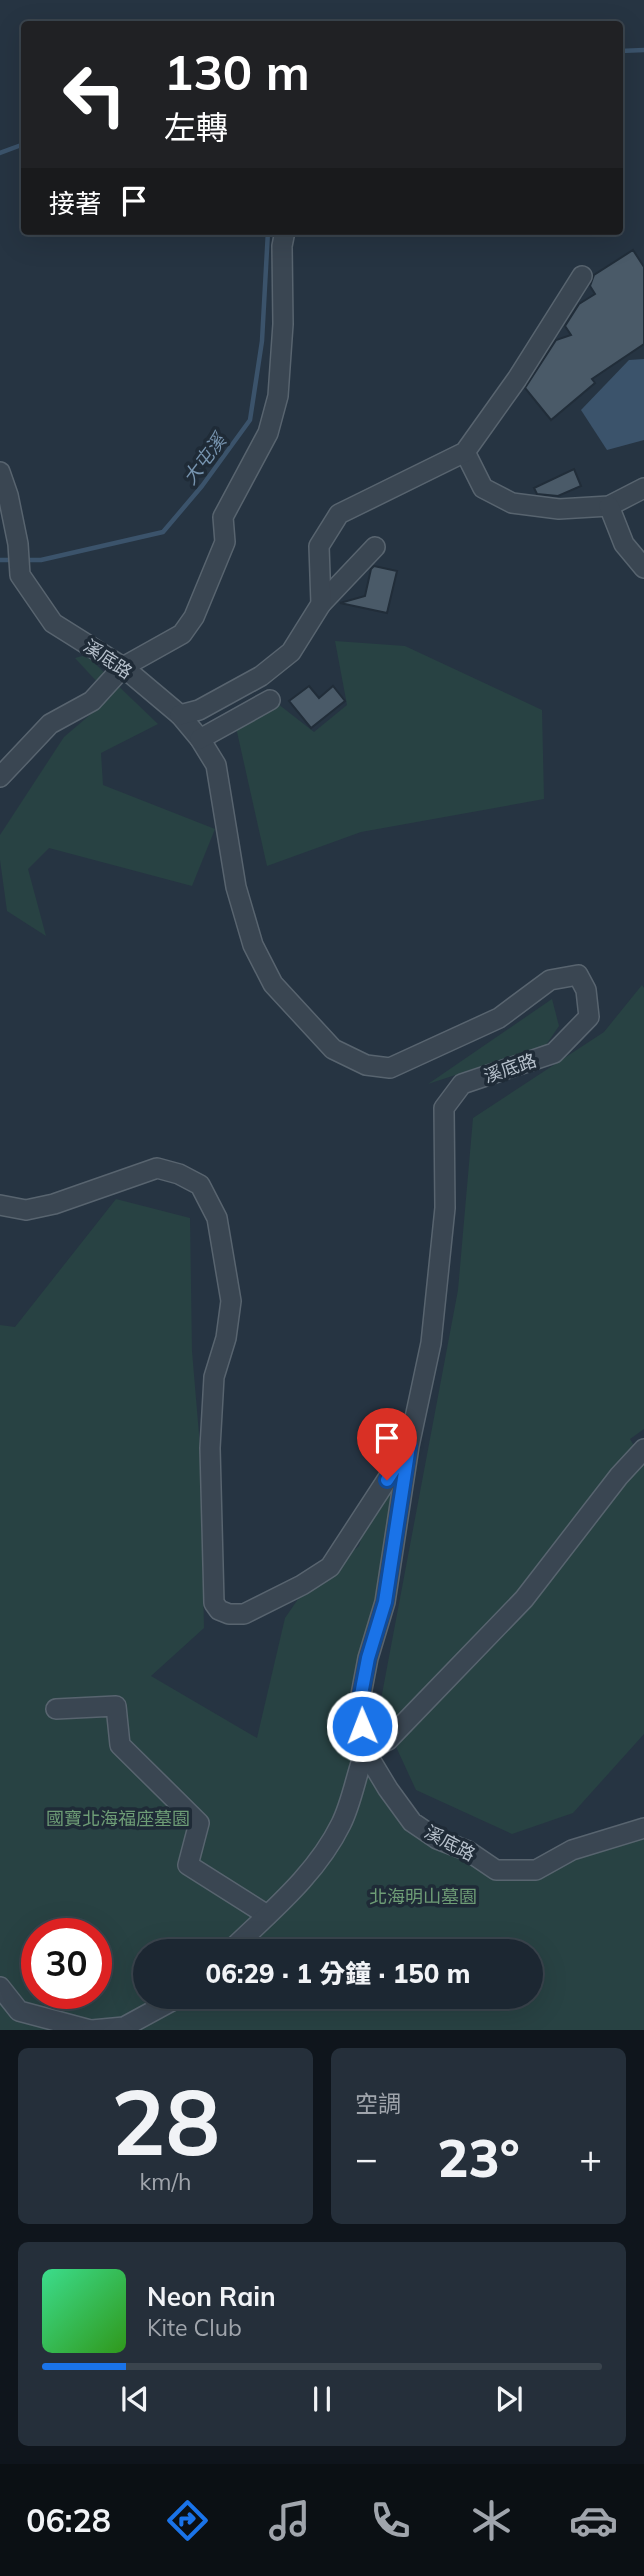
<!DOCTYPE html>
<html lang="zh-TW">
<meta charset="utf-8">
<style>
:root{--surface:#1c2732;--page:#252f3a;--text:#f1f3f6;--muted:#a0a5ac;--line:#3a444d;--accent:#1a73e8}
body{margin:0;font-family:Mulish,"Noto Sans TC",sans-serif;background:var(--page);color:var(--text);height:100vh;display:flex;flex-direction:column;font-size:26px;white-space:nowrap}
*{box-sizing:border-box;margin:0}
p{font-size:23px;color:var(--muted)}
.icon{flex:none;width:38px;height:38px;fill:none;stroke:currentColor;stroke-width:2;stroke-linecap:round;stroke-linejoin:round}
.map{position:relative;height:2030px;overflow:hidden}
.panel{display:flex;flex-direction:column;gap:18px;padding:18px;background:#0f151c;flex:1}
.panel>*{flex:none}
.banner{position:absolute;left:21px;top:21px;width:602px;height:214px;border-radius:7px;box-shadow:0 7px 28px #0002,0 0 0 2px var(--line);background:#202124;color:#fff;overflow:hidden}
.speed{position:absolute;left:21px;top:1918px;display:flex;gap:14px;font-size:35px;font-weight:700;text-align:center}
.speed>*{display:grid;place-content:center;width:91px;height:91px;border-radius:50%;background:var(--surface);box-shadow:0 7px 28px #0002,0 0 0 2px var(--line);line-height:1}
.speed .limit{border:10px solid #d22;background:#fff;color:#111}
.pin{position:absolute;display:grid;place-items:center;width:60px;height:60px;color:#fff;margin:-72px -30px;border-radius:50% 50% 50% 0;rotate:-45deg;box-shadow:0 0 7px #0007}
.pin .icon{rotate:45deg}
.me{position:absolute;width:77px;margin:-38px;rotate:359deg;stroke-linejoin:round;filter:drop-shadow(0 0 5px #0008)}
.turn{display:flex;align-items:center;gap:24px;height:147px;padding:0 28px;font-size:32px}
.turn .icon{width:91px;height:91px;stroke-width:2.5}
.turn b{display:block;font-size:49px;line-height:60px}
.then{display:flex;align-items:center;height:66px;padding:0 28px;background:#0003;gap:14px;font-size:26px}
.big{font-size:52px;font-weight:800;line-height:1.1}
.panel .card{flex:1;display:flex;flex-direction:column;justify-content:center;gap:10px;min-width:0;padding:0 24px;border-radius:10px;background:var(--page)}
.panel .dial{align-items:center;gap:0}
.dial b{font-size:91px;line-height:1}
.song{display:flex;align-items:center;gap:21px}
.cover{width:84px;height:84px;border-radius:10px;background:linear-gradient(135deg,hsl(150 70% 55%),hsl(110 70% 35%))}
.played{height:7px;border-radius:4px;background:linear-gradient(90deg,var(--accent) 15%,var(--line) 15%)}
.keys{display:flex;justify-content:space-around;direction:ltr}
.heat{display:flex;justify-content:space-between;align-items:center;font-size:38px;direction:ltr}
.panel .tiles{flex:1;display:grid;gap:18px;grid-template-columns:1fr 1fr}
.card:last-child{grid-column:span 2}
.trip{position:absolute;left:133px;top:1939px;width:410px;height:70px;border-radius:35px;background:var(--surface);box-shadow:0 7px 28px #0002,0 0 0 2px var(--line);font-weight:800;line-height:70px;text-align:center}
.menu{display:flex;height:112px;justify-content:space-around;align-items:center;background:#0b1014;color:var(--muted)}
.menu .icon{width:49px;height:49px}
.menu .selected{color:var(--accent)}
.menu b{font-size:32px;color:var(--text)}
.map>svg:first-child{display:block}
</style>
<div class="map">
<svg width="644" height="2030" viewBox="0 0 644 2030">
<rect width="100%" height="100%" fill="#263442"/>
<g fill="#284243" fill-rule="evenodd">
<path d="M335 641 405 646 542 710 544 799 361 832 267 866 235 723 273 700 314 732 347 705Z"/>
<path d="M86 655 158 724 101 753 103 785 215 829 192 886 49 848 28 869 46 936 7 911 0 860V835L64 737 111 697 75 658Z"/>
<path d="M642 985 644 988V1429L630 1439 644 1463V1734L573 1813 512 1834 416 1790 379 1710 458 1290 473 1118 604 1032Z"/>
<path d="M552 999 559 1026 546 1045 428 1084Z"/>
<path d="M116 1199 190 1218 192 1351 200 1446 204 1628 151 1676 257 1738 285 1618 305 1589 359 1546 378 1476 405 1455 385 1578 351 1688 357 1755 367 1774 391 1811 432 1841 509 1866 568 1857 644 1839V2030H0V1325L15 1327ZM37 1934H96V1993H37ZM145 1951H530V1997H145Z"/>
</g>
<path fill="#3b536b" d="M644 359V440L607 450 581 410 629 360Z"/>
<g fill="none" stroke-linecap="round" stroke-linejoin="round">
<g stroke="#3b536b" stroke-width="4.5">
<path d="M620 51 644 50"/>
<path d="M0 153 24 144"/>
<path d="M0 560H13"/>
<path d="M25 560H41L163 532 202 486 250 420 262 341 268 231"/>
</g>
</g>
<g fill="#4a5a68" stroke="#212d39" stroke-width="2">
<path d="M633 250 644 267V344L592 379 595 383 551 420 525 388 556 340 571 335 565 326 579 304 595 294 590 286 594 275Z"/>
<path d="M574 469 581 486 558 496 537 494 534 488Z"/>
<path d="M374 566 397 571 387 613 340 603 365 596 371 569Z"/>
<path d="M309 686 319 698 333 686 345 701 311 728 289 701Z"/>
</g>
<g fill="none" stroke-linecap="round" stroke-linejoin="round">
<g stroke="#58646f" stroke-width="22">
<g id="minor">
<path d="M465 452 483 488 512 503 559 509 609 506 644 488"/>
<path d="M0 472 8 495 18 544 20 575 53 623 123 667 180 715 200 739 216 765 236 887 253 945 273 984 333 1049 366 1065 390 1068 499 1018 550 980 578 975 586 990 589 1017 554 1053 462 1084 444 1108 445 1208 431 1343 409 1446 385 1602 368 1658 360 1700 365 1751 388 1789 412 1822 437 1839 468 1851 496 1870H536L572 1850 644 1828"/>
<path d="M609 506 624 544 644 568"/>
<path d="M321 604 375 547"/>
<path d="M180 715 199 710 261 676 291 652 321 604 319 546 339 514 465 452 517 379 582 276"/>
<path d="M200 739 270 700"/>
<path d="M0 777 50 724 92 701 123 667 182 634 194 617 225 542 223 517 268 433 278 396 283 324 282 246 285 231"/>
<path d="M0 1205 26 1210 54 1204 157 1168 179 1174 200 1185 217 1218 231 1301 226 1338 214 1377 210 1448 214 1603 219 1610 229 1614H244L302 1585 330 1567 405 1452"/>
<path d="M56 1709 116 1706 120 1745 199 1823 188 1865 267 1915"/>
<path d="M230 1951C270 1912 316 1875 341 1824 352 1802 356 1775 365 1751L388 1740 524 1599 619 1476 644 1449"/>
<path d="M0 1987 19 2011 90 2030"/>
<path d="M92 2030 124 2027 179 1997"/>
</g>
</g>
<use href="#minor" stroke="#3a4652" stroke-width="19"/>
</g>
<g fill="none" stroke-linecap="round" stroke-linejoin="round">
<g stroke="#114b97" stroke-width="18">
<path id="route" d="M362 1726 360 1700 368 1658 385 1602 409 1446 387 1480"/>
</g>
<use href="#route" stroke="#1a73e8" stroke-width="12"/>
</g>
<g text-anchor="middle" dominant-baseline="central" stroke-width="7" stroke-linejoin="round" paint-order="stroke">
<g font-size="18" fill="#b7c1cc" stroke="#1f2b37">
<text transform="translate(108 659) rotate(34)">溪底路</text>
<text transform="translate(510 1068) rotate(-19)">溪底路</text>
<text transform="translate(450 1843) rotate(28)">溪底路</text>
</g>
<g font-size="18" fill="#6e9d76" stroke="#1f2b37">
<text x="118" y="1818">國寶北海福座墓園</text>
<text x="423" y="1896">北海明山墓園</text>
</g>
<g font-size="19" font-style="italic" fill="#7794af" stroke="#1f2b37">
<text transform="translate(204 459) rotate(-53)">大屯溪</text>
</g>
</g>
</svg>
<div class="speed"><div class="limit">30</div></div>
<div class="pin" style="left:387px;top:1480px;background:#d93025"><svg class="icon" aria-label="arrive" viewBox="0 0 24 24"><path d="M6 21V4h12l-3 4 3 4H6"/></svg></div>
<svg class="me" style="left:362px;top:1726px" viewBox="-20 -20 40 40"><circle r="17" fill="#1a73e8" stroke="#fff" stroke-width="3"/><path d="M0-11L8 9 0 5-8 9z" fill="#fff"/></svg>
<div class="trip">06:29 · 1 分鐘 · 150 m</div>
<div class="banner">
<div class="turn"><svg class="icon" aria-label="left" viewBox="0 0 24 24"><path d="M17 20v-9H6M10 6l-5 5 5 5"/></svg><div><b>130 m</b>左轉</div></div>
<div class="then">接著<svg class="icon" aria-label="arrive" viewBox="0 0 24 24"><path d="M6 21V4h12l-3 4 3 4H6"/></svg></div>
</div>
</div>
<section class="panel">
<div class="tiles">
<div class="card dial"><b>28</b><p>km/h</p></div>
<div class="card"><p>空調</p>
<div class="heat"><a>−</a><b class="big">23°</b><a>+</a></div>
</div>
<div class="card">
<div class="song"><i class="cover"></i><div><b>Neon Rain</b><p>Kite Club</p></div></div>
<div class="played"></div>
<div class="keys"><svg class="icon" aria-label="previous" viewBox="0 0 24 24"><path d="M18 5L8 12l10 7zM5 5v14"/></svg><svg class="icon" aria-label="pause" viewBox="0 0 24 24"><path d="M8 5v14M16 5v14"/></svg><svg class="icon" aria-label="next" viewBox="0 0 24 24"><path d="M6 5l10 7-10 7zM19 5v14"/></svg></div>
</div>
</div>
</section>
<nav class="menu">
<b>06:28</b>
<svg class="icon selected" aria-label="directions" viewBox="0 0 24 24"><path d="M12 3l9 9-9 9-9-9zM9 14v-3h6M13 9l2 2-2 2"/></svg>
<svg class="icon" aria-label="music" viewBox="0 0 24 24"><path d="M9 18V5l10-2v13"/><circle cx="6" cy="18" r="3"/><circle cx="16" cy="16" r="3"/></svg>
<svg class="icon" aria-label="phone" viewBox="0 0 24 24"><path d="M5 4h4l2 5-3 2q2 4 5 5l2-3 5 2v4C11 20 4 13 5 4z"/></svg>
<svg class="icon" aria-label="climate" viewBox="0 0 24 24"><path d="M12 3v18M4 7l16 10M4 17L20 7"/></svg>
<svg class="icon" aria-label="car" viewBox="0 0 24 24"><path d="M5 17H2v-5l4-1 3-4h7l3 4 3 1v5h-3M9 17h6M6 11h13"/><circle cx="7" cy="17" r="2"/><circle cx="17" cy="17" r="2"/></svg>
</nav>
